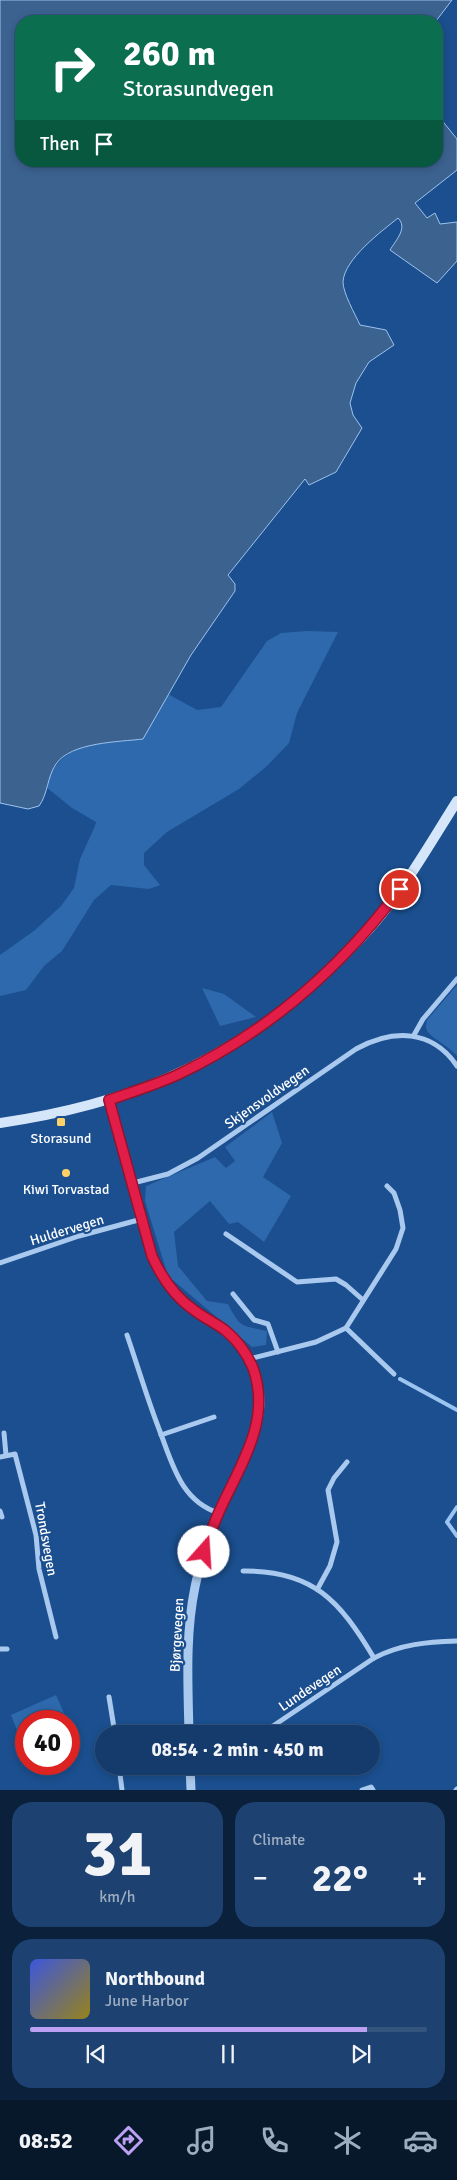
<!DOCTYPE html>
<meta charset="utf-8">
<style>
:root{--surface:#143b6b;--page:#1d4271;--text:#f1f3f6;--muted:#9dadc1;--line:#33557e;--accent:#bca0f2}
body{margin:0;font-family:Signika,sans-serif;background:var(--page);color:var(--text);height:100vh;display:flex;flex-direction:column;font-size:19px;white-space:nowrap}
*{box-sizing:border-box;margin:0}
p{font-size:16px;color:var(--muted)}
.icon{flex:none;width:28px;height:28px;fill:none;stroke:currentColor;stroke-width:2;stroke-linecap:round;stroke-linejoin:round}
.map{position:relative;height:1790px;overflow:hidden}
.sheet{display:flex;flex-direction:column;gap:12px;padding:12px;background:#0b203b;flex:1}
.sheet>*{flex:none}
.hud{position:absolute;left:15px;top:15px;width:428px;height:152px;border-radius:20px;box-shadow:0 2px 8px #0003,0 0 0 1px var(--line);background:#0b6e4f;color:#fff;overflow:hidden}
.speed{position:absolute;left:15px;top:1710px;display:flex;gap:10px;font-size:25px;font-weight:700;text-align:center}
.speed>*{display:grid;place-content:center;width:65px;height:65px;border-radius:50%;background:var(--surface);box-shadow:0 2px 8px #0003,0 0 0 1px var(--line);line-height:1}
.speed .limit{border:8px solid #d22;background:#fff;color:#111}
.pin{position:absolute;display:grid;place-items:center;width:42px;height:42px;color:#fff;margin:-21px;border:2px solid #fff;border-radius:50%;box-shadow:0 1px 5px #0007}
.me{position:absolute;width:55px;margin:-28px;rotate:19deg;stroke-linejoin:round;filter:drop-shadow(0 0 4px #0008)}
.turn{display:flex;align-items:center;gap:18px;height:105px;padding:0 25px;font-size:22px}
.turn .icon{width:65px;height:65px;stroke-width:2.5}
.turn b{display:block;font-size:35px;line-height:42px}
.then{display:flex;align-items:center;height:48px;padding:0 25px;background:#0003;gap:10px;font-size:19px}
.big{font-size:38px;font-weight:800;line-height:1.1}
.sheet .widget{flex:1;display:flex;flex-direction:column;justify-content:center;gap:8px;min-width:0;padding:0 18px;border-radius:20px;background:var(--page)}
.sheet .dial{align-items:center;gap:0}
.dial b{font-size:65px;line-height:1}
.song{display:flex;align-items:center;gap:15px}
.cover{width:60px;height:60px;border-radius:8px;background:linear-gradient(135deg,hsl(230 70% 55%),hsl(50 70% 35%))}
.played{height:5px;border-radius:2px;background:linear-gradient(90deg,var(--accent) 85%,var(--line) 85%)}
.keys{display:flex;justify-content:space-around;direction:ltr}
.heat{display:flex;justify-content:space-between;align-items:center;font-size:28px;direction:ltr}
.sheet .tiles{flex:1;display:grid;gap:12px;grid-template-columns:1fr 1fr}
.widget:last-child{grid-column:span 2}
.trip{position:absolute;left:95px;top:1725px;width:285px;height:50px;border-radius:25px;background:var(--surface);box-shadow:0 2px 8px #0003,0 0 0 1px var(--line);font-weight:800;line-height:50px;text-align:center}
.dock{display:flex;height:80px;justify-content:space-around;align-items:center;background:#08182b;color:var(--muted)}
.dock .icon{width:35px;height:35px}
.dock .selected{color:var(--accent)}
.dock b{font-size:22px;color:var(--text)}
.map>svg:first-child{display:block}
</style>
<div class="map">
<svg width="457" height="1790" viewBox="0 0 457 1790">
<rect width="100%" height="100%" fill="#1b4f8f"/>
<g fill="#2e69ad">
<path d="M308 631 338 632 297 713 289 743 267 766 239 789 167 832 144 853V865L160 885 149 889 111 885 94 900 62 951 44 966 26 990 0 996V955L35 930 61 906 74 888 80 859 95 826 96 822 72 808 46 787C58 740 103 744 143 739L168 694 197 710 221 707 267 641 281 633Z"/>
<path d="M457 985V1056C450 1047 432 1038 428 1032 425 1028 426 1024 427 1020Z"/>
<path d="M202 988 224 994 256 1017 220 1026Z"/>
<path d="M272 1112 282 1143 263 1177 291 1196 264 1242 238 1222 229 1224 210 1201 174 1232 178 1266 207 1301 228 1304C241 1329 241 1325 267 1331L266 1345 252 1347 168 1276 145 1201 146 1186 215 1157 226 1168 235 1161 225 1147Z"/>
<path d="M56 1695 66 1718 58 1721H26V1735L20 1738 11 1715Z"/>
</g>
<path fill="#3c6290" stroke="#9cc4f0" d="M0 0H452L436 21H21V161H436V113L457 139V170L415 203 427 218 435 213 440 224 457 222V261L437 283 390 250C396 240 408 228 398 218 382 231 344 259 343 282 343 293 355 314 360 325L386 330 394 345 369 362 356 383 350 403 353 415 362 428 336 472 309 485 305 479 228 575 235 584V591L191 655 143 739C119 742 71 742 56 764 47 777 48 794 39 806L28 809 0 803Z"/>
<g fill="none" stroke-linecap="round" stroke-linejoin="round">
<g stroke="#9cc4f0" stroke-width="4">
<path d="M400 1379 457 1410"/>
<path d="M457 1507 447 1522 457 1536"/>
</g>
<g stroke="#a9c9ee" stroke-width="5">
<path d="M414 1035 423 1019 457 979"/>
<path d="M133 1183 168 1174 198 1158 356 1049C393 1029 432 1029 457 1066"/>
<path d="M226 1234 297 1282 336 1279 346 1285 363 1300"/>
<path d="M0 1263 79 1236 142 1219"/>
<path d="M233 1294 254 1320 268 1324 278 1352"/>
<path d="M346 1328 394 1374"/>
<path d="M127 1335C138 1367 147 1398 159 1429 172 1462 180 1501 219 1513"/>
<path d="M249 1359 316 1342 346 1328 396 1249 403 1228 400 1210 394 1193 387 1186"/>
<path d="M4 1433 6 1455"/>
<path d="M161 1435 214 1417"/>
<path d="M0 1457 15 1454 36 1535 39 1569 56 1637"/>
<path d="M0 1511 2 1517"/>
<path d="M243 1571C313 1570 340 1601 374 1658"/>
<path d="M318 1588 330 1566 337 1542 328 1490 334 1478 347 1462"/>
<path d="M0 1649H7"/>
<path d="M109 1697 115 1734"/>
<path d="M258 1734 273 1726 374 1658C401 1644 427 1642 457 1641"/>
<path d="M119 1766 122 1790"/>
<path d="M362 1790 371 1787 373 1790"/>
<path d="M456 1790 457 1789"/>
</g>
<g stroke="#a9c9ee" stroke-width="9">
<path d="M109 1100 152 1256C162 1277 174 1296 193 1310 214 1325 240 1336 251 1362 256 1376 261 1391 260 1406 257 1444 234 1478 219 1512 209 1535 200 1561 195 1587 185 1635 188 1685 189 1734"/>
<path d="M190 1766 191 1790"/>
</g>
<path stroke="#d6e6fa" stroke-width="10" d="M0 1123C124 1105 222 1066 316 982 339 961 362 939 382 914 410 879 433 839 457 801"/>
</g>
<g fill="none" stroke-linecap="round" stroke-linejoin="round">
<g stroke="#92132f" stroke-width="12">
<path id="route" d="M204 1552C209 1538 213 1525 219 1512 240 1465 272 1421 253 1368 247 1354 238 1341 226 1331 216 1323 204 1318 194 1310 175 1297 162 1278 152 1256L109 1100C132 1092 155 1085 177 1075 266 1033 341 968 400 889"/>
</g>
<use href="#route" stroke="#e11d48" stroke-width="9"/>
</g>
<g fill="#ffd166" stroke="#1b4f8f" stroke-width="2">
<rect x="56" y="1117" width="10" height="10" rx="2.5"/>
<circle cx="66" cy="1173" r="5"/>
</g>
<g text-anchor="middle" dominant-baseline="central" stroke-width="4.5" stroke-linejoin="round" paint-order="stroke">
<g font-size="14" fill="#fff" stroke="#1b4f8f">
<text transform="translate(267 1097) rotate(-35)">Skjensvoldvegen</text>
<text transform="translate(67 1230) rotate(-17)">Huldervegen</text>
<text transform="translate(46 1539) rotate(80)">Trondsvegen</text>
<text transform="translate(177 1635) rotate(-87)">Bjørgevegen</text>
<text transform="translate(310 1688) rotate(-34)">Lundevegen</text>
</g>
<g font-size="14" fill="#fff" stroke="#1b4f8f">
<text x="61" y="1138">Storasund</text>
<text x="66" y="1189">Kiwi Torvastad</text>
</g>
</g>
</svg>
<div class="speed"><div class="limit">40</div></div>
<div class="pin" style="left:400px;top:889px;background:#d93025"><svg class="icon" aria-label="arrive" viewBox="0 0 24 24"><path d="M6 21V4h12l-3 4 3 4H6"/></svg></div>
<svg class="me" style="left:204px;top:1552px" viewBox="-20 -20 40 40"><circle r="19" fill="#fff"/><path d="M0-13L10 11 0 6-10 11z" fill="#e11d48"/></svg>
<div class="trip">08:54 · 2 min · 450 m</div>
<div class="hud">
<div class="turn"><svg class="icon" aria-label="right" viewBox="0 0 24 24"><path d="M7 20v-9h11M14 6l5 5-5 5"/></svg><div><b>260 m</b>Storasundvegen</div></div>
<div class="then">Then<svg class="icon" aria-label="arrive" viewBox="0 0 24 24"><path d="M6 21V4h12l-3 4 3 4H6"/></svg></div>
</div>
</div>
<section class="sheet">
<div class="tiles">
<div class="widget dial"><b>31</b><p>km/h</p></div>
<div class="widget"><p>Climate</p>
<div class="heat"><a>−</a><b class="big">22°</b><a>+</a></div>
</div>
<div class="widget">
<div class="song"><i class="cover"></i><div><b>Northbound</b><p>June Harbor</p></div></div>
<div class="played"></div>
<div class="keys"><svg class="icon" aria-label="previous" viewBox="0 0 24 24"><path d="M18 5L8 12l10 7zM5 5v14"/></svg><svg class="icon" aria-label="pause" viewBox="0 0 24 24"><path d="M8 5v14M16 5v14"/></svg><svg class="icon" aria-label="next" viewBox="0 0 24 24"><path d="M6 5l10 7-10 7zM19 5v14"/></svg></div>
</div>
</div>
</section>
<nav class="dock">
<b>08:52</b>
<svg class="icon selected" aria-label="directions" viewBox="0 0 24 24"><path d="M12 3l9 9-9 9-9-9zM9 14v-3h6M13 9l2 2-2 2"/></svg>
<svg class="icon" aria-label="music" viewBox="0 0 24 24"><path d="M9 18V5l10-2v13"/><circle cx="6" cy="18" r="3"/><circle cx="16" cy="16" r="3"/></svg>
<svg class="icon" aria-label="phone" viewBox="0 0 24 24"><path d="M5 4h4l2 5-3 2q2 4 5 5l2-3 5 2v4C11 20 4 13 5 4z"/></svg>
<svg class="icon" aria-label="climate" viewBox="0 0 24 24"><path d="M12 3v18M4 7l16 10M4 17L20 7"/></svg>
<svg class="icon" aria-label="car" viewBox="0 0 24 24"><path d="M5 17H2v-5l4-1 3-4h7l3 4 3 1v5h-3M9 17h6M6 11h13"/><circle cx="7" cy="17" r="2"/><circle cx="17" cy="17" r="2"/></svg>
</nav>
